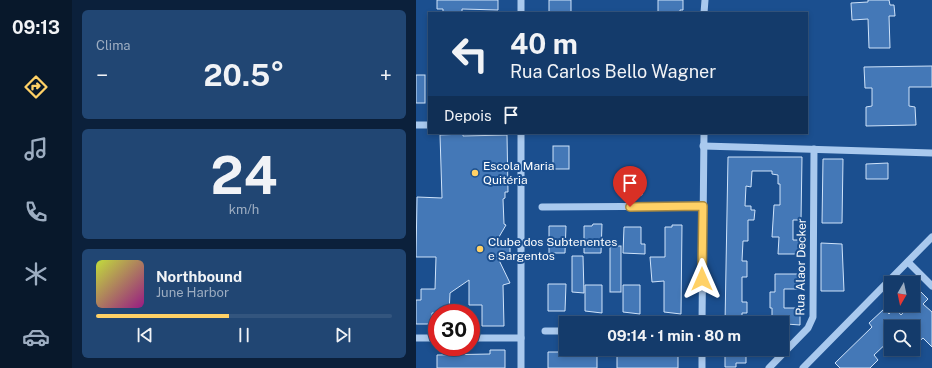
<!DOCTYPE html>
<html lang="pt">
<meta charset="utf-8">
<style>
:root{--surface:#143b6b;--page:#214673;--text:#f1f3f6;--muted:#9dadc1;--line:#33557e;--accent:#ffd166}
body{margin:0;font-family:"Public Sans",sans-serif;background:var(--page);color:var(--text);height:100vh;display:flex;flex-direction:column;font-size:15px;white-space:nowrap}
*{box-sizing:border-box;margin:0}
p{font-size:13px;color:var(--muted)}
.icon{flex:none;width:22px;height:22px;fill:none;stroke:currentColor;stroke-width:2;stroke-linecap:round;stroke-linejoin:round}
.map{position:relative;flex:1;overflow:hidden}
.side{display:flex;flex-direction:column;gap:10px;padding:10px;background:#0b203b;width:344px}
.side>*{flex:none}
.top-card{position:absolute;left:12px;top:12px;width:380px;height:122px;border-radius:0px;box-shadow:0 2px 6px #0003,0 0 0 1px var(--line);background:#143b6b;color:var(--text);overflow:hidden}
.needle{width:26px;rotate:189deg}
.tools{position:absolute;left:468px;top:276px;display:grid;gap:8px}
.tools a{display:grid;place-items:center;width:36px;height:36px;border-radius:0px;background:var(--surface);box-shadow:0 2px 6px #0003,0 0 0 1px var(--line);font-size:20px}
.speed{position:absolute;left:12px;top:304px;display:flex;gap:8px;font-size:20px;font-weight:700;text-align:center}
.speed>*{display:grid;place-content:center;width:52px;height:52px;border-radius:50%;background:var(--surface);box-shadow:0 2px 6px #0003,0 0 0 1px var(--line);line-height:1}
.speed .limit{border:6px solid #d22;background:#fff;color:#111}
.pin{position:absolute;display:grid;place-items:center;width:34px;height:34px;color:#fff;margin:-41px -17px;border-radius:50% 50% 50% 0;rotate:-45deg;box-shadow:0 0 4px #0007}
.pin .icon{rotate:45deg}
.me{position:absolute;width:44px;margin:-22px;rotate:0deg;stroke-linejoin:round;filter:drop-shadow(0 0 3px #0008)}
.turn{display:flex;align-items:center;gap:14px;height:84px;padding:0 16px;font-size:18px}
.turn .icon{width:52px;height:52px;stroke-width:2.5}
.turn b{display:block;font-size:28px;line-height:34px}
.then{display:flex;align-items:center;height:38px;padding:0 16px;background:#0003;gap:8px;font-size:15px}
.big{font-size:30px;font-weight:700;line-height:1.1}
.side .card{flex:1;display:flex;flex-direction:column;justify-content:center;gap:6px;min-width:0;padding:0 14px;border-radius:6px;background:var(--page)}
.side .dial{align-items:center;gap:0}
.dial b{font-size:52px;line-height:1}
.song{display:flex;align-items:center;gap:12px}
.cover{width:48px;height:48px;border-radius:6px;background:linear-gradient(135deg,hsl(70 70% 55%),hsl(310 70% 35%))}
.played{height:4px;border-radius:2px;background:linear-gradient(90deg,var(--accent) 45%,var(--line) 45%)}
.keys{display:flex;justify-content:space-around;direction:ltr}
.heat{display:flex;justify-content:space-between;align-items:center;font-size:22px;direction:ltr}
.trip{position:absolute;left:143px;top:316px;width:230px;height:40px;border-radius:0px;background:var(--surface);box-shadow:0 2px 6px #0003,0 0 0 1px var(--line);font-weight:700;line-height:40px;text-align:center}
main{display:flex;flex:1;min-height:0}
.menu{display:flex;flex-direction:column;width:72px;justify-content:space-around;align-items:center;background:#08182b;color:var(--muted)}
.menu .icon{width:28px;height:28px}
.menu .selected{color:var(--accent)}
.menu b{font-size:18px;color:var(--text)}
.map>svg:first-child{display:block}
</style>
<main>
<nav class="menu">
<b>09:13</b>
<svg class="icon selected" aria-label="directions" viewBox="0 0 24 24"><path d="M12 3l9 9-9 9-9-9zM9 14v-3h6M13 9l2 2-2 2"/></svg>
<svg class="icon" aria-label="music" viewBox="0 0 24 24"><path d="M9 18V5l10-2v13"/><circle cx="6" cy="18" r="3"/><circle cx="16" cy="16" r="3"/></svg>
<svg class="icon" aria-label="phone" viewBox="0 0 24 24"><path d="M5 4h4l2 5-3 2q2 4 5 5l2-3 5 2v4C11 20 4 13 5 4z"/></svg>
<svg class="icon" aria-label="climate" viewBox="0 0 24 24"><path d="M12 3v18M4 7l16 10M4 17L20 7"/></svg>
<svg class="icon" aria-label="car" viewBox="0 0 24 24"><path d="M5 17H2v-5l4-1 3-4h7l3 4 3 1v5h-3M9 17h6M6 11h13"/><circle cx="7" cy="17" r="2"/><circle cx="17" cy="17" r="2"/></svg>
</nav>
<section class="side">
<div class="card"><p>Clima</p>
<div class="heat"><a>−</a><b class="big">20.5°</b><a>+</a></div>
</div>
<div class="card dial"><b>24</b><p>km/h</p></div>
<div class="card">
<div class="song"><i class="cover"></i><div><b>Northbound</b><p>June Harbor</p></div></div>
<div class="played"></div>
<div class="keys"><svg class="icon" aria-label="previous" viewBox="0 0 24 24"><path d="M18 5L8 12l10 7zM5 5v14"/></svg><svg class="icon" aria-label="pause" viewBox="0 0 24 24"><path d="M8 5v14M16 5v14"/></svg><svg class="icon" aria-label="next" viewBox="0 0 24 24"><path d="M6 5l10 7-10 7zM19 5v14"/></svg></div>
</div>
</section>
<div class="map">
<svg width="516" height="368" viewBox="0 0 516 368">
<rect width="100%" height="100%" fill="#1b4f8f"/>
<g fill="#4478b7" stroke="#cfe3fa">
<path d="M21 0H82V10L46 9V13H27V9H21Z"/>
<rect x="133" y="0" width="22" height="13"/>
<path d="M242 0H267V10H264V13H242Z"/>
<path d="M452 0H473L474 5H478L479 16H473L474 48H453L452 19 436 20 435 3 452 2Z"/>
<path d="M516 66V87H493V106L499 107 500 125 450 126V107L456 106V88H449L448 67Z"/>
<rect x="0" y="75" width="9" height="28"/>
<path d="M47 134V136L91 135 92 192H89V198L87 199 88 224 90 225 80 242H94V256H81L94 283 87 285 88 326H66V305H53V280L34 293 33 313H16V324H0V300H5V289H19L20 257H0L1 197 26 198 24 135Z"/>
<rect x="137" y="146" width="16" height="23"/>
<path d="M312 157H386L385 220H377V240H384V254H362L363 237H356L358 205H364V184H362V175L356 174V171H336L335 187 330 186 329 206H335V210H339L338 220H332V241H327L326 261H331V277H326V302H331V313H326V323H309Z"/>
<path d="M407 159H427L426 223H406Z"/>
<path d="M472 163V179H450V164Z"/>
<path d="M217 180H226V195H216Z"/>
<path d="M177 224H186L185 253H168V226H176Z"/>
<path d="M256 225H266L265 314 248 312V281L236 282 234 257H249V227H256Z"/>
<path d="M133 226H150L149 253H133Z"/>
<path d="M208 227H225V244H229V254L207 253Z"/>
<path d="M405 243 426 244 428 291H405Z"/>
<rect x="194" y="246" width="11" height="46"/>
<path d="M156 256H167L168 293 156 292Z"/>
<path d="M359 274H384V289H368V308H384V325L356 323V308H354V292H359Z"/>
<path d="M132 284H150L149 311H132Z"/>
<path d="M497 284 512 299 507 304 516 312V347L507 338 497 347V327H475V339L458 355 462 360 454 368H424L419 363 456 327 453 323 468 309 473 314 479 308 485 315 494 305H497Z"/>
<path d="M169 285H186V313L169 311Z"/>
<path d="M207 285H224V314L207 312Z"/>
<path d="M309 349H324V353H330V363H320V367H309Z"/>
<path d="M74 350H89V368H21V355L74 354Z"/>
<path d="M171 350H181V368H132V352H171Z"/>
<path d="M228 350 262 351V368H201V353Z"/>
</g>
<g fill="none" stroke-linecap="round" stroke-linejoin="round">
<g stroke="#a9c9ee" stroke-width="7">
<path d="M105 13V0"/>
<path d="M288 13 289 0"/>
<path d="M0 125H13"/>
<path d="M287 146 516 153"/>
<path d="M126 207 287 206"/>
<path d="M492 262 516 286"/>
<path d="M286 323 288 133"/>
<path d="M129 331H150"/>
<path d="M0 338H21"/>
<path d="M55 338H105"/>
<path d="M105 368V133"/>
<path d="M286 368V349"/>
<path d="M353 368 392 328 397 317 398 149"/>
<path d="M387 368 516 237"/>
</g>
</g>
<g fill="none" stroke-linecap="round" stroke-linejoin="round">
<g stroke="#a68842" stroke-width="10">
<path id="route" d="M214 207 287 206 286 279"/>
</g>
<use href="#route" stroke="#ffd166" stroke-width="7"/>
</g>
<g fill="#ffd166" stroke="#1b4f8f" stroke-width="1.5">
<circle cx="59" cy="173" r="4"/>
<circle cx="64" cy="249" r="4"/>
</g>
<g text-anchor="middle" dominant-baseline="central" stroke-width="4" stroke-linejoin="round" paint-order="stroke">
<g font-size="12" fill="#fff" stroke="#1b4f8f" text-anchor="start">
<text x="67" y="166">Escola Maria<tspan x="67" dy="14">Quitéria</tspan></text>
<text x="72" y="242">Clube dos Subtenentes<tspan x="72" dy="14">e Sargentos</tspan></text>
</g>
<g font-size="12" fill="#fff" stroke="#1b4f8f">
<text transform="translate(385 267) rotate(-89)">Rua Alaor Decker</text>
</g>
</g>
</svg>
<div class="tools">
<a><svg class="needle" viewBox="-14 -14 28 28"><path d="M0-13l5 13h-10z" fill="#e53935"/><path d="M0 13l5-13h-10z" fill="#9dadc1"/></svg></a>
<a><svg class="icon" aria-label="search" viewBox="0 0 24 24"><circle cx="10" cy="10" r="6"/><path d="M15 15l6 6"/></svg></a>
</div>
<div class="speed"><div class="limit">30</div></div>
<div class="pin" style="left:214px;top:207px;background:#d93025"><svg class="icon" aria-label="arrive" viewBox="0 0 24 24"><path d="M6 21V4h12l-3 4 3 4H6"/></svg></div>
<svg class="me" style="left:286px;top:279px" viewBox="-20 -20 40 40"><path d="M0-17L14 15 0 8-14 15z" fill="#ffd166" stroke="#fff" stroke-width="4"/></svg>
<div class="trip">09:14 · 1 min · 80 m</div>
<div class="top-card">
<div class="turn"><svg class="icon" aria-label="left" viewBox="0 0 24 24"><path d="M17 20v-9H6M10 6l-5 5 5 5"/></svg><div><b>40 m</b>Rua Carlos Bello Wagner</div></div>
<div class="then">Depois<svg class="icon" aria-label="arrive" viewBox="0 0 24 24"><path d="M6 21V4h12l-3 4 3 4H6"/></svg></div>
</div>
</div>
</main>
